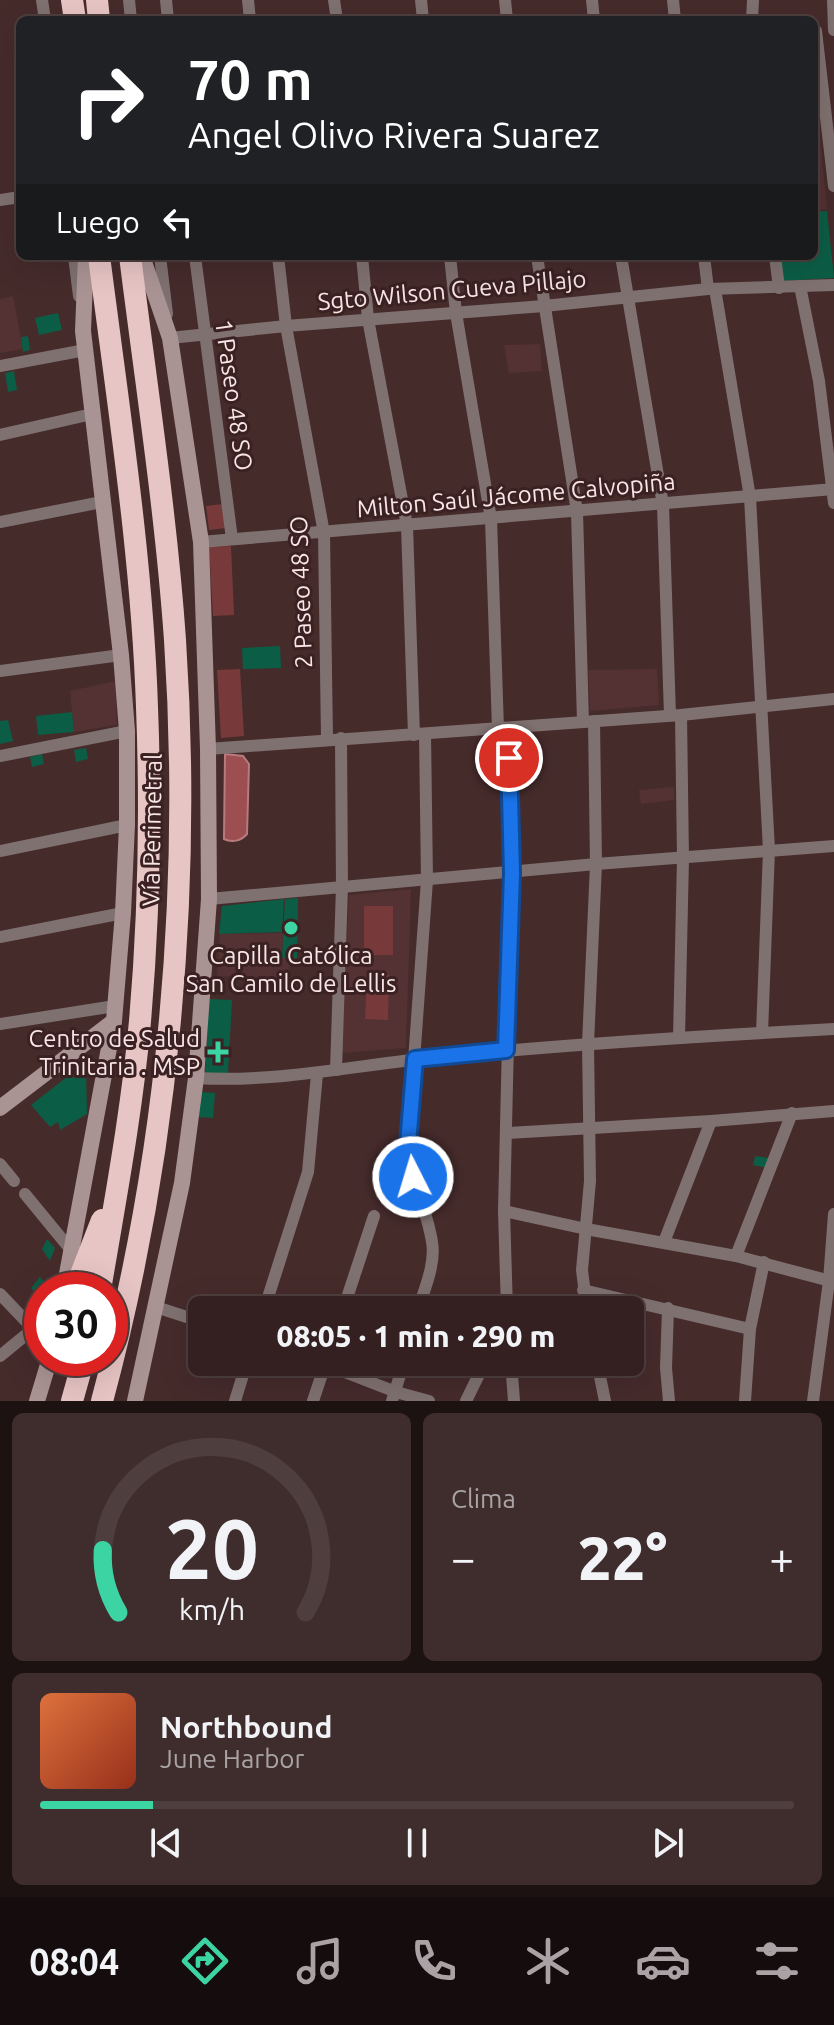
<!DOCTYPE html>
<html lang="es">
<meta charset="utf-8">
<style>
:root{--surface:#342020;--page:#3f2d2d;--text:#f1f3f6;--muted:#a9a3a5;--line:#4e3e3e;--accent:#3dd4a3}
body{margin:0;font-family:Ubuntu,sans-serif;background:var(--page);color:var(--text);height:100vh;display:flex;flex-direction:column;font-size:30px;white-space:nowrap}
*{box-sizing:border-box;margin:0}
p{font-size:26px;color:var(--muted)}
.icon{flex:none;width:44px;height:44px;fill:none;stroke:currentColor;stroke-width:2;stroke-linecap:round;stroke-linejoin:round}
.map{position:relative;height:1401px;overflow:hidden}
.side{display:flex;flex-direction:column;gap:12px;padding:12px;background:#1d1212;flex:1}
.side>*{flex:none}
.guide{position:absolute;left:16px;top:16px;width:802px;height:244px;border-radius:12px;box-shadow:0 8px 32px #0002,0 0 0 2px var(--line);background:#202124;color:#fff;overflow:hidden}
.speed{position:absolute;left:24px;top:1272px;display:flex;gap:16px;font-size:40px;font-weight:700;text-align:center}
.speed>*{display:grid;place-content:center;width:104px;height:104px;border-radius:50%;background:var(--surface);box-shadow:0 8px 32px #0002,0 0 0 2px var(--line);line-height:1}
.speed .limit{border:12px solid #d22;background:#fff;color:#111}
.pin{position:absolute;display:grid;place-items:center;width:68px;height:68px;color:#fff;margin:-34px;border:4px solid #fff;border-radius:50%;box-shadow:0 2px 8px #0007}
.me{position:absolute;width:88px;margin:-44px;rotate:355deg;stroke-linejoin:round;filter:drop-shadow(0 0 6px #0008)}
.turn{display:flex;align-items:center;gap:28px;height:168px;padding:0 40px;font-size:36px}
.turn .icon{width:104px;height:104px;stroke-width:2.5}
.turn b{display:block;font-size:56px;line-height:68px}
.then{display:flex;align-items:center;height:76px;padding:0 40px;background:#0003;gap:16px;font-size:30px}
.big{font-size:60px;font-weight:800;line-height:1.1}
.side .card{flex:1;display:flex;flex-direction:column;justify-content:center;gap:12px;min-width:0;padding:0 28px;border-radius:12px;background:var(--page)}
.side .dial{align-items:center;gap:0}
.dial svg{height:208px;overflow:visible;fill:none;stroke:var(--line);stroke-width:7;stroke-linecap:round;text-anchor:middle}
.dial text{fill:var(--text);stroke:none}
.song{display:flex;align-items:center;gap:24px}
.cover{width:96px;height:96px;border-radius:12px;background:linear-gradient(135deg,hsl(20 70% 55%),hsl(10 70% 35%))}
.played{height:8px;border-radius:4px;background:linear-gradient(90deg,var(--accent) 15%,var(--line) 15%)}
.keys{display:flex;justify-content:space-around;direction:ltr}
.heat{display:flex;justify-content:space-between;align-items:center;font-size:44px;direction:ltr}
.side .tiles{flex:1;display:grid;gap:12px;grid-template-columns:1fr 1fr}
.card:last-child{grid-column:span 2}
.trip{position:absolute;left:188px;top:1296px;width:456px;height:80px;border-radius:12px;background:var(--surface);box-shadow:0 8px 32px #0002,0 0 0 2px var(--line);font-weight:800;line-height:80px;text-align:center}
.dock{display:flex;height:128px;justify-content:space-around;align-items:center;background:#150d0d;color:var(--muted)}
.dock .icon{width:56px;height:56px}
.dock .active{color:var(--accent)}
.dock b{font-size:36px;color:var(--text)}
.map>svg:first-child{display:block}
</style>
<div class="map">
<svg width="834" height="1401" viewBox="0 0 834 1401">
<rect width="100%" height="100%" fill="#462b2b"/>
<g fill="#543132">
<path d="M820 139 827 209 814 211V140Z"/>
<path d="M13 296 23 349 0 353V299Z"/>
<path d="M540 344 542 371 509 373 504 345Z"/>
<path d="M657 669 659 705 590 711 588 670Z"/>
<path d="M115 681 117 725 74 732 70 691Z"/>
<path d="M674 787V800L641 804 639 790Z"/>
<path d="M411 889 406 1048 341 1053 349 895Z"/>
<path d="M283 933 282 958H290L289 979 217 976 220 934Z"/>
</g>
<g fill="#78393b">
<path d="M223 504 226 528 209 530 206 506Z"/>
<path d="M231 546 234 615 213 616 209 547Z"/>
<path d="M240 669 244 736 221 738 217 670Z"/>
<rect x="364" y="906" width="29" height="49"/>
<path d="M367 974 389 975 388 1020 365 1019Z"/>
</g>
<path fill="#9d4e51" stroke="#b87b7d" stroke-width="2" d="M225 754 243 756 249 764 247 834C241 841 232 843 224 839Z"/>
<g fill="#0c5d45">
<path d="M827 211 834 278 781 281 779 256H814V212Z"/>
<path d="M58 313 62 330 39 335 35 318Z"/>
<path d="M28 336 30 350 23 352 21 337Z"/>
<path d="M14 371 17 390 8 392 5 373Z"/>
<path d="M280 646 281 668 243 669 242 648Z"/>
<path d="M72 712 74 732 38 735 36 716Z"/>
<path d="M8 720 13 741 0 744V721Z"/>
<path d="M86 748 88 759 76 762 74 750Z"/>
<path d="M42 754 44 764 32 767 30 757Z"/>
<path d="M298 898 297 958H282L285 899Z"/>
<path d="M284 899 282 932 219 934 222 906Z"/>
<path d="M209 999 232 1000 228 1074 205 1073Z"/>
<path d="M81 1066 86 1068 87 1114 60 1130 58 1122 50 1127 31 1105Z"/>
<path d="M200 1092 215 1093 213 1118 198 1117Z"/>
<path d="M755 1156 769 1158 767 1168 753 1165Z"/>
<path d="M47 1239 55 1248 50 1261 42 1249Z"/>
<path d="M40 1277 48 1286 47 1290H42V1300L31 1288Z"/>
</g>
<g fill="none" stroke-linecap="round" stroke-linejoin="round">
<g stroke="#7f7170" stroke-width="12">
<path d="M42 0 45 20"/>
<path d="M129 0 131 20"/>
<path d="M166 0 168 20"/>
<path d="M248 0 250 20"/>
<path d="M334 0 337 20"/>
<path d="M421 0 423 20"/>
<path d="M505 0 507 20"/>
<path d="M592 0 594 20"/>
<path d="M673 0 675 20"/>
<path d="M833 0 834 30"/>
<path d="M752 20 753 0"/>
<path d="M816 31 834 186"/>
<path d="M0 200 20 197"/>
<path d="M74 256 79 296"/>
<path d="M160 256 167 314"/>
<path d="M195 256 232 539"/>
<path d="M278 256 286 326 324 533 327 739"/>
<path d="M362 256 368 319 407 526 414 735"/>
<path d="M450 256 456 313 491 519 498 729"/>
<path d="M537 256 577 512 583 722"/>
<path d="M621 256 663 505 670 715"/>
<path d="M704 256 708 289"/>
<path d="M775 256 779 288"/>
<path d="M800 286 819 381 834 503"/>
<path d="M715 289 750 497 769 850 762 1033"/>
<path d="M169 332 170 338 286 326 544 306 708 289 834 285"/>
<path d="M0 366 85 350"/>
<path d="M0 435 92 414"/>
<path d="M0 522 102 502"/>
<path d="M201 542 834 489"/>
<path d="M0 671 121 655"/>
<path d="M208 749 681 715 834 699"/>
<path d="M0 756 127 731"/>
<path d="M0 851 127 825"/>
<path d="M209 899 596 864 834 846"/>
<path d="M0 937 123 913"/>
<path d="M0 1024 115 1006"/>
<path d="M679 1038 683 858 681 715"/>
<path d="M336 1070 342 887 341 738"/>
<path d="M196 1078C278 1083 357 1065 438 1057 570 1044 702 1036 834 1029"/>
<path d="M507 1133 711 1121 834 1111"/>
<path d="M0 1164 14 1181"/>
<path d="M25 1194 71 1250"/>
<path d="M504 1211 586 1229 736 1256 834 1282"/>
<path d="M664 1242 711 1121"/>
<path d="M736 1256 792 1113"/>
<path d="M583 1290 750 1329"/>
<path d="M0 1294 42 1338"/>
<path d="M156 1307 202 1322"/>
<path d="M668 1308 666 1368 669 1401"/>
<path d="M264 1310 308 1172 317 1074"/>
<path d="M343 1310 374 1216"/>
<path d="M418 1310C424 1290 436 1264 432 1242 427 1209 410 1179 408 1144L427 880 425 734"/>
<path d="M507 1310 504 1211 512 873 508 729"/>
<path d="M587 1310 582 1270 590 1181 588 1044 596 864 594 721"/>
<path d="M0 1356 33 1329"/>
<path d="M319 1362 396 1392 429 1401"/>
<path d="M511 1362 514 1401"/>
<path d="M597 1362 605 1401"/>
<path d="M235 1401 247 1362"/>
<path d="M313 1401 326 1362"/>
<path d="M392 1401 404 1362"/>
<path d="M466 1401 485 1362"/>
<path d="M745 1401 750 1329 764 1262"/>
<path d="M813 1401 829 1281 834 1214"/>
</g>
<g stroke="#aa9393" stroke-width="16">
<path d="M0 1108 114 1021"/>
<path d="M64 1290 114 1021 123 913 127 825V731L121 655 83 331 86 256"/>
<path d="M37 1401 50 1358"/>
<path d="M135 1401 182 1183 196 1078 209 899 208 749 201 542 170 338 142 256"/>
</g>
<g stroke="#e8c5c5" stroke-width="22">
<path d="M72 0 75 20"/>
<path d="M97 0 99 20"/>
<path d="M99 256C118 405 142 556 147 707 151 811 149 917 140 1021 132 1111 115 1201 100 1290"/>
<path d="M75 1290 102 1220"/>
<path d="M72 1401 84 1358"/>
<path d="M102 1401C168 1157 192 893 175 640 166 512 146 384 130 256"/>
</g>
</g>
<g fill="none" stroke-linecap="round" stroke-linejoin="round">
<g stroke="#114b97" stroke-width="20">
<path id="route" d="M413 1177 408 1144 415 1059 506 1050 512 873 509 758"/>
</g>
<use href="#route" stroke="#1a73e8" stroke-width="14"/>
</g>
<g fill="#3dd4a3" stroke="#3b2121" stroke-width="3">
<circle cx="291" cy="928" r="8"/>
<path d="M214 1040h8v8h8v8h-8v8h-8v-8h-8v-8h8z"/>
</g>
<g text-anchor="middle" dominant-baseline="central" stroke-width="6" stroke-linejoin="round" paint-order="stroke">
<g font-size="24" fill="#f8e5e5" stroke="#3b2121">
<text transform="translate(452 290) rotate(-5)">Sgto Wilson Cueva Pillajo</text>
<text transform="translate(234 395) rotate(82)">1 Paseo 48 SO</text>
<text transform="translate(516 495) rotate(-5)">Milton Saúl Jácome Calvopiña</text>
<text transform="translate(301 592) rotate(-92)">2 Paseo 48 SO</text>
<text transform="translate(152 830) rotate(-89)">Vía Perimetral</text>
</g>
<g font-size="24" fill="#f8e5e5" stroke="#3b2121">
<text x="291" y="955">Capilla Católica<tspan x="291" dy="28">San Camilo de Lellis</tspan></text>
<text x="200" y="1038" text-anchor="end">Centro de Salud<tspan x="200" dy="28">Trinitaria . MSP</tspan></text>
</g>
</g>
</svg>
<div class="speed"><div class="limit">30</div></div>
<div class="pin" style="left:509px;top:758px;background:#d93025"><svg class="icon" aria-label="arrive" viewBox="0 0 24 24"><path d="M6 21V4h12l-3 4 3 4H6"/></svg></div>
<svg class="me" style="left:413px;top:1177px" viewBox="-20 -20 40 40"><circle r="17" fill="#1a73e8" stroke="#fff" stroke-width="3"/><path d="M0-11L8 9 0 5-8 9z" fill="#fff"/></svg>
<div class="trip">08:05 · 1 min · 290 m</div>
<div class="guide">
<div class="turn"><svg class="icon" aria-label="right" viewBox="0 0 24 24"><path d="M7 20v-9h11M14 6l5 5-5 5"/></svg><div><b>70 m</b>Angel Olivo Rivera Suarez</div></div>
<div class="then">Luego<svg class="icon" aria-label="left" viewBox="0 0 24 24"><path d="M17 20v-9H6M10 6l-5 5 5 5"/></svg></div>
</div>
</div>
<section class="side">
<div class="tiles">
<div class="card dial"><svg viewBox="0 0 100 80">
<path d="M14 69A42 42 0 1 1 86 69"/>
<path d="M14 69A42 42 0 0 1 8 45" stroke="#3dd4a3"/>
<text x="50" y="56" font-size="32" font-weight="700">20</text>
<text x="50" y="72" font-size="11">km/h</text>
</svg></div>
<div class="card"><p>Clima</p>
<div class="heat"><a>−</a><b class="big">22°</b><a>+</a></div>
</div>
<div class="card">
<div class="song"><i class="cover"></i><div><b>Northbound</b><p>June Harbor</p></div></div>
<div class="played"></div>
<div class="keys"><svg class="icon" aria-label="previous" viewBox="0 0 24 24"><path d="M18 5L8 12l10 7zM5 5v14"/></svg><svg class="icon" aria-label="pause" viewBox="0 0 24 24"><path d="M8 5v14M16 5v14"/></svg><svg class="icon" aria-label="next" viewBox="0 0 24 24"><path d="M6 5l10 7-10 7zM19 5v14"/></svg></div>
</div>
</div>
</section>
<nav class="dock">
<b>08:04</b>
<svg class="icon active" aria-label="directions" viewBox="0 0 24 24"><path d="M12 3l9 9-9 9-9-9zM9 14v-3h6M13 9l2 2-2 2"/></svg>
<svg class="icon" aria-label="music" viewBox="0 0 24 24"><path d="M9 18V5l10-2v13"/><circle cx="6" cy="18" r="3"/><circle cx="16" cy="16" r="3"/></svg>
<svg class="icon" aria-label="phone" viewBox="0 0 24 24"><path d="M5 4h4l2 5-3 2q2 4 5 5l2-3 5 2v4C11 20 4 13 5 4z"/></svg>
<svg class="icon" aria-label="climate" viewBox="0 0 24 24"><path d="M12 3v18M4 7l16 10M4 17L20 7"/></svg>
<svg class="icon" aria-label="car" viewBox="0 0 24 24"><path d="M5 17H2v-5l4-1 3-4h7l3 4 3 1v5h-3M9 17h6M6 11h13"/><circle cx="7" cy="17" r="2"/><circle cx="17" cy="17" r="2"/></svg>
<svg class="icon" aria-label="filters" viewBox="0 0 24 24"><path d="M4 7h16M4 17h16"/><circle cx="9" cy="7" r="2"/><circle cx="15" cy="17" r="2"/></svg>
</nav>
